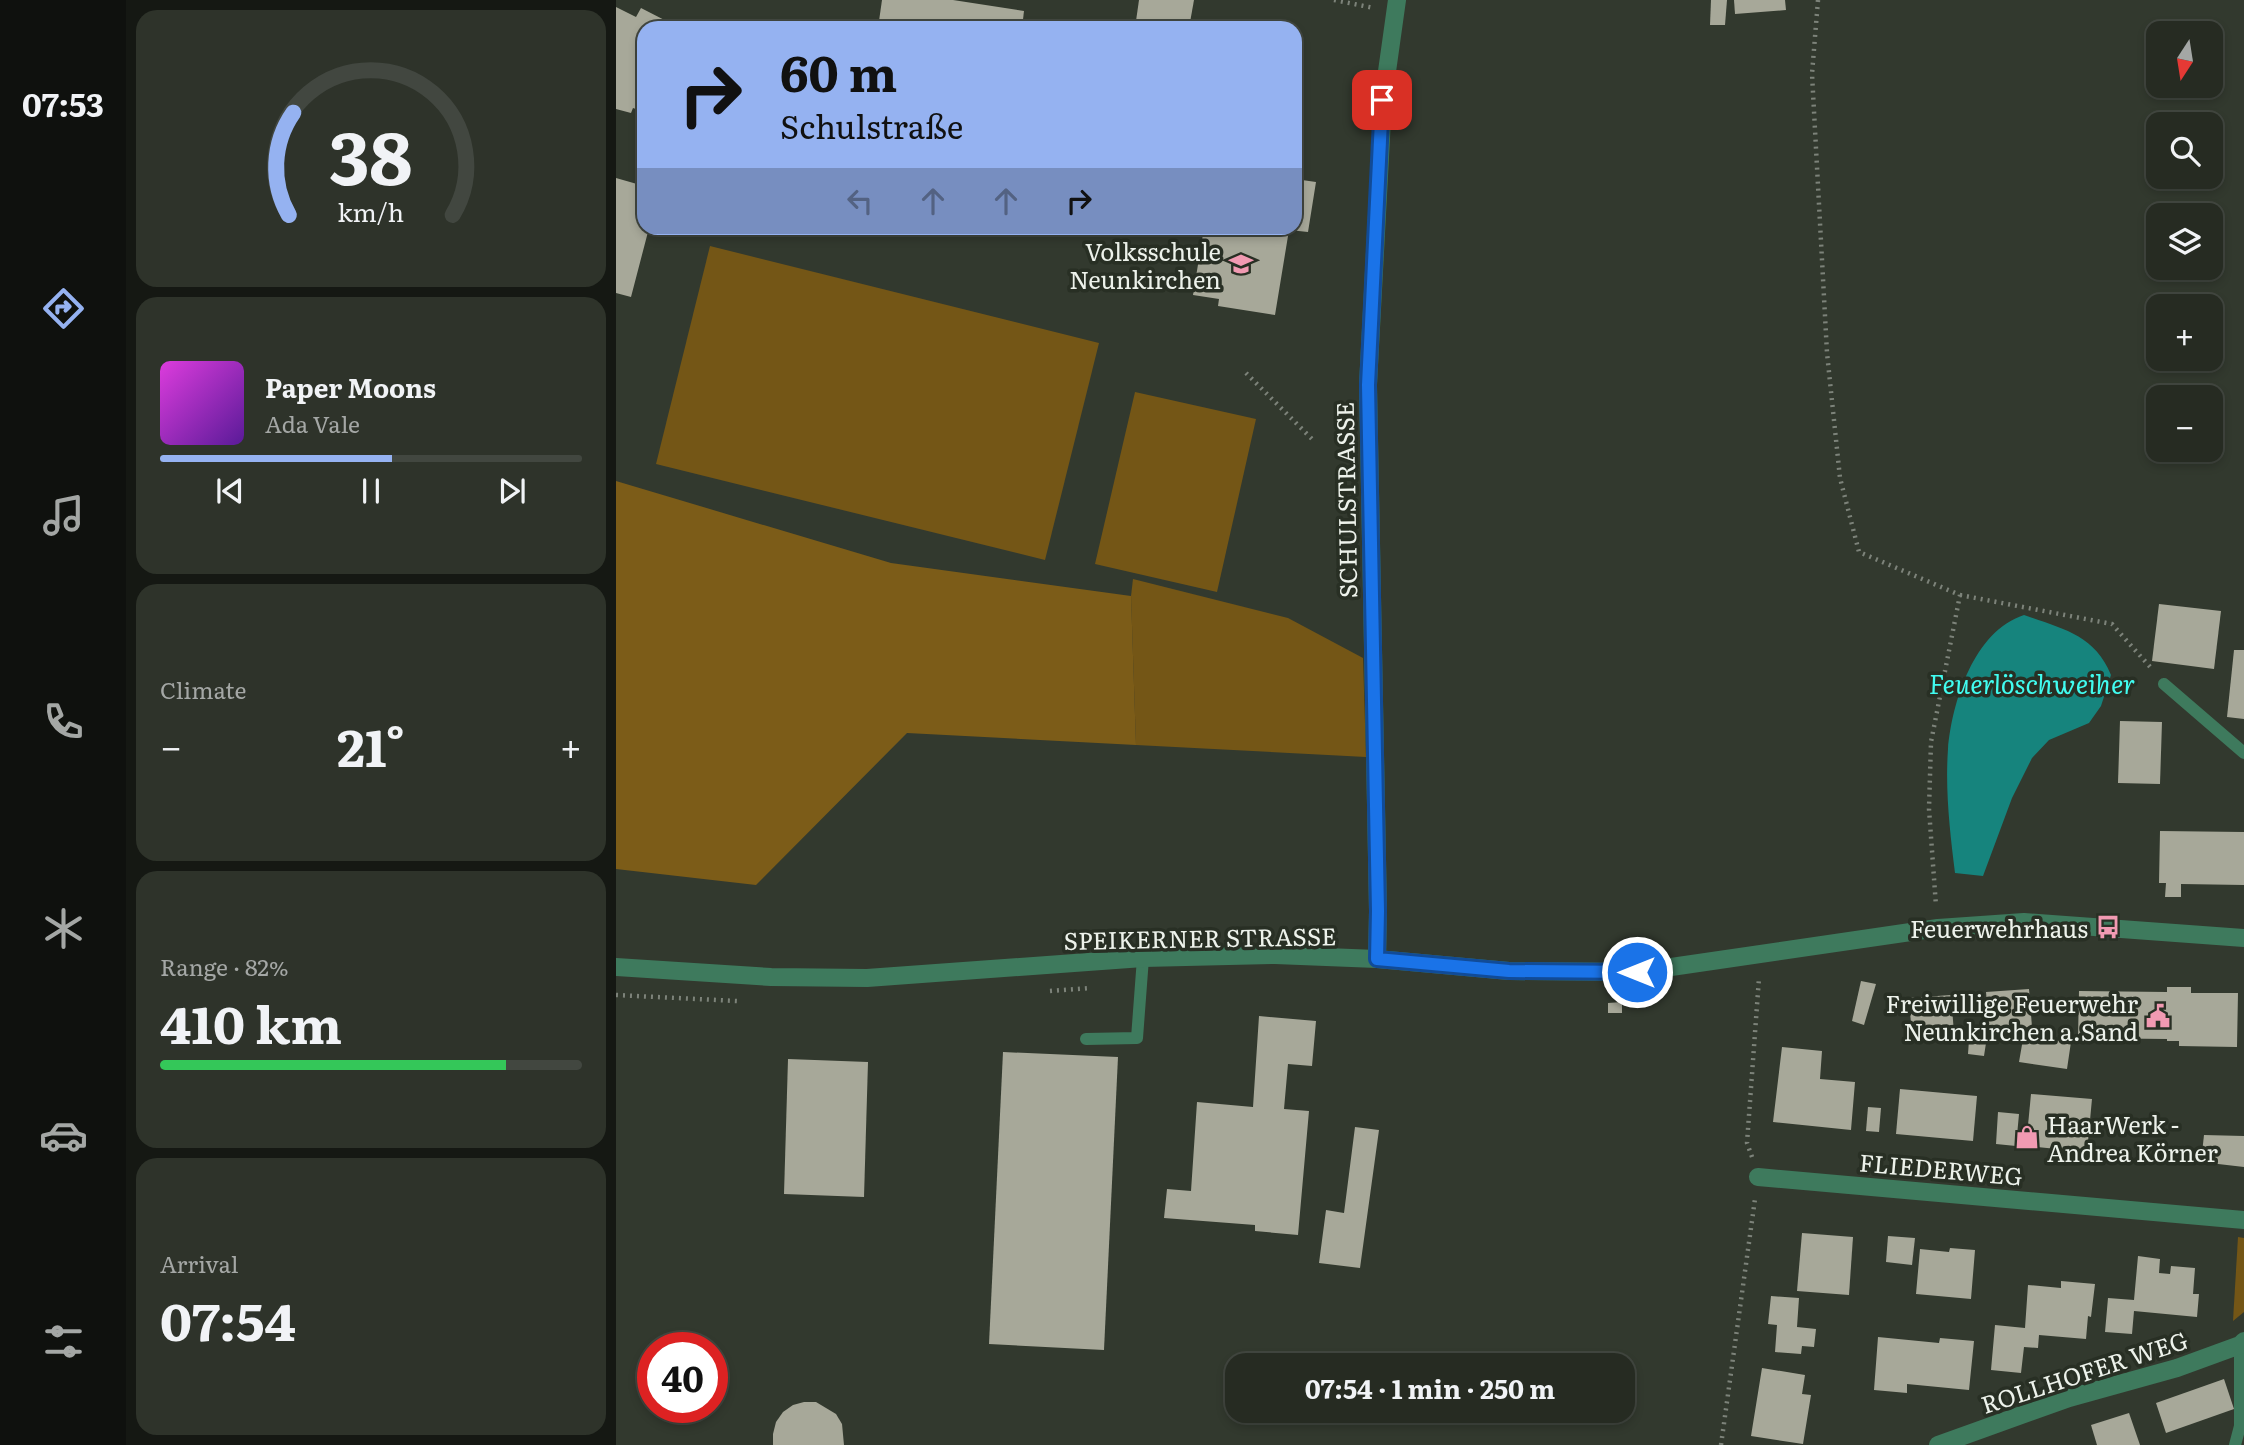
<!DOCTYPE html>
<meta charset="utf-8">
<style>
:root{--surface:#262b22;--page:#2e332a;--text:#f1f3f6;--muted:#a4a7a5;--line:#424740;--accent:#95b2f1}
body{margin:0;font-family:Literata,serif;background:var(--page);color:var(--text);height:100vh;display:flex;flex-direction:column;font-size:26px;white-space:nowrap}
*{box-sizing:border-box;margin:0}
p{font-size:23px;color:var(--muted)}
.icon{flex:none;width:38px;height:38px;fill:none;stroke:currentColor;stroke-width:2;stroke-linecap:round;stroke-linejoin:round}
.map{position:relative;flex:1;overflow:hidden}
.details{display:flex;flex-direction:column;gap:10px;padding:10px;background:#151813;width:490px}
.details>*{flex:none}
.banner{position:absolute;left:21px;top:21px;width:665px;height:214px;border-radius:21px;box-shadow:0 4px 10px #0003,0 0 0 2px var(--line);background:#95b2f1;color:#111;overflow:hidden}
.needle{width:46px;rotate:192deg}
.fabs{position:absolute;left:1530px;top:21px;display:grid;gap:14px}
.fabs a{display:grid;place-items:center;width:77px;height:77px;border-radius:14px;background:var(--surface);box-shadow:0 4px 10px #0003,0 0 0 2px var(--line);font-size:35px}
.speed{position:absolute;left:21px;top:1332px;display:flex;gap:14px;font-size:35px;font-weight:700;text-align:center}
.speed>*{display:grid;place-content:center;width:91px;height:91px;border-radius:50%;background:var(--surface);box-shadow:0 4px 10px #0003,0 0 0 2px var(--line);line-height:1}
.speed .limit{border:10px solid #d22;background:#fff;color:#111}
.pin{position:absolute;display:grid;place-items:center;width:60px;height:60px;color:#fff;margin:-30px;border-radius:14px;box-shadow:0 4px 10px #0006}
.me{position:absolute;width:77px;margin:-38px;rotate:270deg;stroke-linejoin:round;filter:drop-shadow(0 0 5px #0008)}
.turn{display:flex;align-items:center;gap:24px;height:147px;padding:0 28px;font-size:32px}
.turn .icon{width:91px;height:91px;stroke-width:2.5}
.turn b{display:block;font-size:49px;line-height:60px}
.lanes{display:flex;align-items:center;height:66px;padding:0 28px;background:#0003;justify-content:center;gap:35px;direction:ltr}
.lanes .off{opacity:.35}
.big{font-size:52px;font-weight:700;line-height:1.1}
.details .tile{flex:1;display:flex;flex-direction:column;justify-content:center;gap:10px;min-width:0;padding:0 24px;border-radius:21px;background:var(--page)}
.details .dial{align-items:center;gap:0}
.dial svg{height:182px;overflow:visible;fill:none;stroke:var(--line);stroke-width:7;stroke-linecap:round;text-anchor:middle}
.dial text{fill:var(--text);stroke:none}
.song{display:flex;align-items:center;gap:21px}
.cover{width:84px;height:84px;border-radius:10px;background:linear-gradient(135deg,hsl(300 70% 55%),hsl(270 70% 35%))}
.played{height:7px;border-radius:4px;background:linear-gradient(90deg,var(--accent) 55%,var(--line) 55%)}
.keys{display:flex;justify-content:space-around;direction:ltr}
.heat{display:flex;justify-content:space-between;align-items:center;font-size:38px;direction:ltr}
.charge{height:10px;border-radius:5px;background:linear-gradient(90deg,#34c759 82%,var(--line) 0)}
.trip{position:absolute;left:609px;top:1353px;width:410px;height:70px;border-radius:21px;background:var(--surface);box-shadow:0 4px 10px #0003,0 0 0 2px var(--line);font-weight:700;line-height:70px;text-align:center}
main{display:flex;flex:1;min-height:0}
.menu{display:flex;flex-direction:column;width:126px;justify-content:space-around;align-items:center;background:#0f110e;color:var(--muted)}
.menu .icon{width:49px;height:49px}
.menu .on{color:var(--accent)}
.menu b{font-size:32px;color:var(--text)}
.map>svg:first-child{display:block}
</style>
<main>
<nav class="menu">
<b>07:53</b>
<svg class="icon on" aria-label="directions" viewBox="0 0 24 24"><path d="M12 3l9 9-9 9-9-9zM9 14v-3h6M13 9l2 2-2 2"/></svg>
<svg class="icon" aria-label="music" viewBox="0 0 24 24"><path d="M9 18V5l10-2v13"/><circle cx="6" cy="18" r="3"/><circle cx="16" cy="16" r="3"/></svg>
<svg class="icon" aria-label="phone" viewBox="0 0 24 24"><path d="M5 4h4l2 5-3 2q2 4 5 5l2-3 5 2v4C11 20 4 13 5 4z"/></svg>
<svg class="icon" aria-label="climate" viewBox="0 0 24 24"><path d="M12 3v18M4 7l16 10M4 17L20 7"/></svg>
<svg class="icon" aria-label="car" viewBox="0 0 24 24"><path d="M5 17H2v-5l4-1 3-4h7l3 4 3 1v5h-3M9 17h6M6 11h13"/><circle cx="7" cy="17" r="2"/><circle cx="17" cy="17" r="2"/></svg>
<svg class="icon" aria-label="filters" viewBox="0 0 24 24"><path d="M4 7h16M4 17h16"/><circle cx="9" cy="7" r="2"/><circle cx="15" cy="17" r="2"/></svg>
</nav>
<section class="details">
<div class="tile dial"><svg viewBox="0 0 100 80">
<path d="M14 69A42 42 0 1 1 86 69"/>
<path d="M14 69A42 42 0 0 1 16 24" stroke="#95b2f1"/>
<text x="50" y="56" font-size="32" font-weight="700">38</text>
<text x="50" y="72" font-size="11">km/h</text>
</svg></div>
<div class="tile">
<div class="song"><i class="cover"></i><div><b>Paper Moons</b><p>Ada Vale</p></div></div>
<div class="played"></div>
<div class="keys"><svg class="icon" aria-label="previous" viewBox="0 0 24 24"><path d="M18 5L8 12l10 7zM5 5v14"/></svg><svg class="icon" aria-label="pause" viewBox="0 0 24 24"><path d="M8 5v14M16 5v14"/></svg><svg class="icon" aria-label="next" viewBox="0 0 24 24"><path d="M6 5l10 7-10 7zM19 5v14"/></svg></div>
</div>
<div class="tile"><p>Climate</p>
<div class="heat"><a>−</a><b class="big">21°</b><a>+</a></div>
</div>
<div class="tile"><p>Range · 82%</p><b class="big">410 km</b><div class="charge"></div></div>
<div class="tile"><p>Arrival</p><b class="big">07:54</b></div>
</section>
<div class="map">
<svg width="1628" height="1445" viewBox="0 0 1628 1445">
<rect width="100%" height="100%" fill="#32392e"/>
<g fill="#745616">
<path d="M94 246 483 343 429 560 40 464Z"/>
<path d="M519 392 640 419 601 592 479 564Z"/>
<path d="M517 579 672 618 747 658 750 757 520 745 515 596Z"/>
<path d="M1622 1237 1628 1238V1312L1617 1321Z"/>
</g>
<path fill="#7c5c18" d="M0 481 275 563 515 596 520 745 291 733 140 885 0 869Z"/>
<path fill="#16847d" d="M1408 615C1446 629 1478 634 1495 675L1485 706 1473 723 1433 740 1416 758 1396 798 1367 876 1339 873C1334 832 1329 791 1332 749 1336 702 1358 631 1408 615Z"/>
<g fill="#a7a899">
<path d="M266 0H337L408 11 406 28H262Z"/>
<path d="M523 0H578L573 28H519Z"/>
<path d="M1095 0H1111L1109 25H1094Z"/>
<path d="M1118 0H1169L1170 10 1119 14Z"/>
<path d="M0 7 20 17 25 8 64 28H28V112L17 108 15 113 0 109Z"/>
<path d="M0 178 28 186V228H33L15 297 0 293Z"/>
<path d="M679 179 700 182 692 232 673 230 659 315 602 306 603 299 577 295 588 228H679Z"/>
<path d="M1543 604 1605 611 1598 669 1536 661Z"/>
<path d="M1618 650H1628V719L1611 717Z"/>
<path d="M1504 721 1546 722 1544 784 1502 783Z"/>
<path d="M1544 831 1628 832V885L1565 884V897H1549L1550 883H1543Z"/>
<path d="M1245 981 1260 984 1248 1025 1236 1021Z"/>
<path d="M1551 987H1575V993H1622L1621 1047 1563 1046V1041H1551V1039L1462 1038 1463 991 1551 992Z"/>
<path d="M1413 989 1416 1027 1373 1030 1370 992Z"/>
<path d="M1335 995 1338 1033 1296 1037 1293 998Z"/>
<path d="M1006 1002V1013H992V1003Z"/>
<path d="M643 1016 700 1021 696 1066 672 1064 668 1109 693 1111 682 1235 639 1231V1225L548 1218 551 1189 575 1191 581 1102 637 1107Z"/>
<path d="M1425 1038 1455 1042 1451 1069 1403 1062 1407 1039 1425 1042Z"/>
<path d="M1353 1040 1370 1043 1368 1056 1352 1054Z"/>
<path d="M1166 1047 1206 1051 1204 1079 1239 1082 1235 1130 1157 1122Z"/>
<path d="M387 1052 502 1057 488 1350 373 1344Z"/>
<path d="M172 1059 252 1062 248 1197 168 1194Z"/>
<path d="M1284 1089 1361 1096 1357 1141 1280 1134Z"/>
<path d="M1415 1094 1476 1099 1471 1152 1410 1146Z"/>
<path d="M1252 1107 1265 1108 1263 1132 1250 1131Z"/>
<path d="M1382 1112 1403 1114 1400 1146 1380 1144Z"/>
<path d="M739 1127 763 1130 744 1268 703 1263 710 1210 728 1213Z"/>
<path d="M1588 1135 1628 1136V1167L1585 1162Z"/>
<path d="M1186 1233 1237 1237 1233 1295 1181 1291Z"/>
<path d="M1272 1236 1299 1238 1296 1265 1270 1262Z"/>
<path d="M1334 1248 1359 1250 1355 1299 1300 1294 1304 1249 1333 1252Z"/>
<path d="M1522 1256 1544 1259 1543 1273 1554 1274 1555 1266 1579 1268 1577 1294H1583L1581 1317 1518 1311 1516 1334 1489 1332 1492 1298 1518 1300Z"/>
<path d="M1445 1281 1479 1284 1475 1317 1472 1316 1470 1339 1423 1335 1422 1348 1408 1347 1405 1373 1375 1370 1379 1325 1409 1328 1412 1285 1445 1288Z"/>
<path d="M1155 1296 1183 1298 1181 1327 1200 1329 1198 1347 1186 1346 1185 1354 1159 1352 1161 1325 1152 1324Z"/>
<path d="M1262 1337 1323 1343 1324 1338 1358 1341 1353 1390 1291 1384V1393L1258 1390Z"/>
<path d="M1146 1368 1189 1375 1186 1394 1195 1395 1187 1444 1135 1436Z"/>
<path d="M1608 1379 1618 1409 1550 1433 1540 1403Z"/>
<path d="M188 1402H200L220 1414 226 1424 228 1445H157V1434L160 1422 167 1412 177 1405Z"/>
<path d="M1513 1413 1524 1445H1481L1475 1425Z"/>
</g>
<g fill="none" stroke-linecap="round" stroke-linejoin="round">
<g stroke="#7d837a" stroke-width="4.5" stroke-dasharray="2 5" stroke-linecap="butt">
<path d="M718 0 758 8"/>
<path d="M1202 0 1196 74 1211 353 1224 478 1243 552 1344 595 1315 742 1313 809 1320 906"/>
<path d="M630 373 697 440"/>
<path d="M1344 595 1496 624 1535 668"/>
<path d="M434 991 474 988"/>
<path d="M0 995 121 1001"/>
<path d="M1136 1157 1131 1143 1143 978"/>
<path d="M1105 1445 1139 1199"/>
</g>
<g stroke="#3e7a5d" stroke-width="12">
<path d="M1548 684 1628 753"/>
<path d="M470 1039 521 1038 527 958"/>
<path d="M1619 1445 1624 1426V1345"/>
</g>
<g stroke="#3e7a5d" stroke-width="18">
<path d="M761 959 762 911 752 385 767 100 781 0"/>
<path d="M1142 1177 1628 1220"/>
<path d="M1322 1445 1453 1398 1561 1368 1624 1345 1628 1341"/>
</g>
<path stroke="#3e7a5d" stroke-width="18" d="M0 967 155 977 251 978 527 958 659 955 761 959 893 971 1021 972 1322 928 1408 922 1628 938"/>
</g>
<g fill="none" stroke-linecap="round" stroke-linejoin="round">
<g stroke="#114b97" stroke-width="18">
<path id="route" d="M766 100 752 385 762 911 761 959 893 971 1021 972"/>
</g>
<use href="#route" stroke="#1a73e8" stroke-width="12"/>
</g>
<defs>
<g id="school-bare" transform="scale(1.89)"><path d="M0-5L7-2L0 1L-7-2ZM-4 1L0 2.5L4 1V4Q0 6-4 4Z" fill="#f19ab2" stroke="#282f24" stroke-width="2.5" paint-order="stroke"/></g>
<g id="bus-bare" transform="scale(1.89)"><path d="M-5-6H5V4H4V6H2V4H-2V6H-4V4H-5ZM-3.5-4V0h7V-4ZM-3.5 1.2v1.5H-2V1.2ZM2 1.2v1.5H3.5V1.2Z" fill="#f19ab2" stroke="#282f24" stroke-width="2.5" paint-order="stroke"/></g>
<g id="civic-bare" transform="scale(1.89)"><path d="M-.6-6.5H3V-4.5H.6V-3L4-1V1h2V6H-6V1h2V-1L-.6-3ZM-1.2 2.5V6h2.4V2.5Z" fill="#f19ab2" stroke="#282f24" stroke-width="2.5" paint-order="stroke"/></g>
<g id="shop-bare" transform="scale(1.89)"><path d="M-5-2.5h2.3a2.7 3.5 0 0 1 5.4 0H5L5.5 6h-11ZM-1.5-2.5h3a1.5 2.3 0 0 0-3 0Z" fill="#f19ab2" stroke="#282f24" stroke-width="2.5" paint-order="stroke"/></g>
</defs>
<g fill-rule="evenodd">
<use href="#school-bare" x="625" y="264"/>
<use href="#bus-bare" x="1492" y="927"/>
<use href="#civic-bare" x="1542" y="1016"/>
<use href="#shop-bare" x="1411" y="1137"/>
</g>
<g text-anchor="middle" dominant-baseline="central" stroke-width="7" stroke-linejoin="round" paint-order="stroke">
<g font-size="24" fill="#edf2eb" stroke="#282f24" text-anchor="end">
<text x="605" y="250">Volksschule<tspan x="605" dy="28">Neunkirchen</tspan></text>
<text x="1472" y="927">Feuerwehrhaus</text>
<text x="1522" y="1002">Freiwillige Feuerwehr<tspan x="1522" dy="28">Neunkirchen a.Sand</tspan></text>
<text x="1431" y="1123" text-anchor="start">HaarWerk -<tspan x="1431" dy="28">Andrea Körner</tspan></text>
</g>
<g font-size="24" fill="#edf2eb" stroke="#282f24">
<text transform="translate(729 500) rotate(-91)">SCHULSTRASSE</text>
<text transform="translate(584 937) rotate(-1)">SPEIKERNER STRASSE</text>
<text transform="translate(1325 1168) rotate(5)">FLIEDERWEG</text>
<text transform="translate(1468 1371) rotate(-18)">ROLLHOFER WEG</text>
</g>
<g font-size="26" font-style="italic" fill="#41fcf0" stroke="#282f24">
<text x="1416" y="682">Feuerlöschweiher</text>
</g>
</g>
</svg>
<div class="fabs">
<a><svg class="needle" viewBox="-14 -14 28 28"><path d="M0-13l5 13h-10z" fill="#e53935"/><path d="M0 13l5-13h-10z" fill="#a4a7a5"/></svg></a>
<a><svg class="icon" aria-label="search" viewBox="0 0 24 24"><circle cx="10" cy="10" r="6"/><path d="M15 15l6 6"/></svg></a>
<a><svg class="icon" aria-label="layers" viewBox="0 0 24 24"><path d="M12 4l9 5-9 5-9-5zM3 14l9 5 9-5"/></svg></a>
<a>+</a>
<a>−</a>
</div>
<div class="speed"><div class="limit">40</div></div>
<div class="pin" style="left:766px;top:100px;background:#d93025"><svg class="icon" aria-label="arrive" viewBox="0 0 24 24"><path d="M6 21V4h12l-3 4 3 4H6"/></svg></div>
<svg class="me" style="left:1021px;top:972px" viewBox="-20 -20 40 40"><circle r="17" fill="#1a73e8" stroke="#fff" stroke-width="3"/><path d="M0-11L8 9 0 5-8 9z" fill="#fff"/></svg>
<div class="trip">07:54 · 1 min · 250 m</div>
<div class="banner">
<div class="turn"><svg class="icon" aria-label="right" viewBox="0 0 24 24"><path d="M7 20v-9h11M14 6l5 5-5 5"/></svg><div><b>60 m</b>Schulstraße</div></div>
<div class="lanes"><svg class="icon off" aria-label="left" viewBox="0 0 24 24"><path d="M17 20v-9H6M10 6l-5 5 5 5"/></svg><svg class="icon off" aria-label="ahead" viewBox="0 0 24 24"><path d="M12 20V5M6 11l6-6 6 6"/></svg><svg class="icon off" aria-label="ahead" viewBox="0 0 24 24"><path d="M12 20V5M6 11l6-6 6 6"/></svg><svg class="icon" aria-label="right" viewBox="0 0 24 24"><path d="M7 20v-9h11M14 6l5 5-5 5"/></svg></div>
</div>
</div>
</main>
